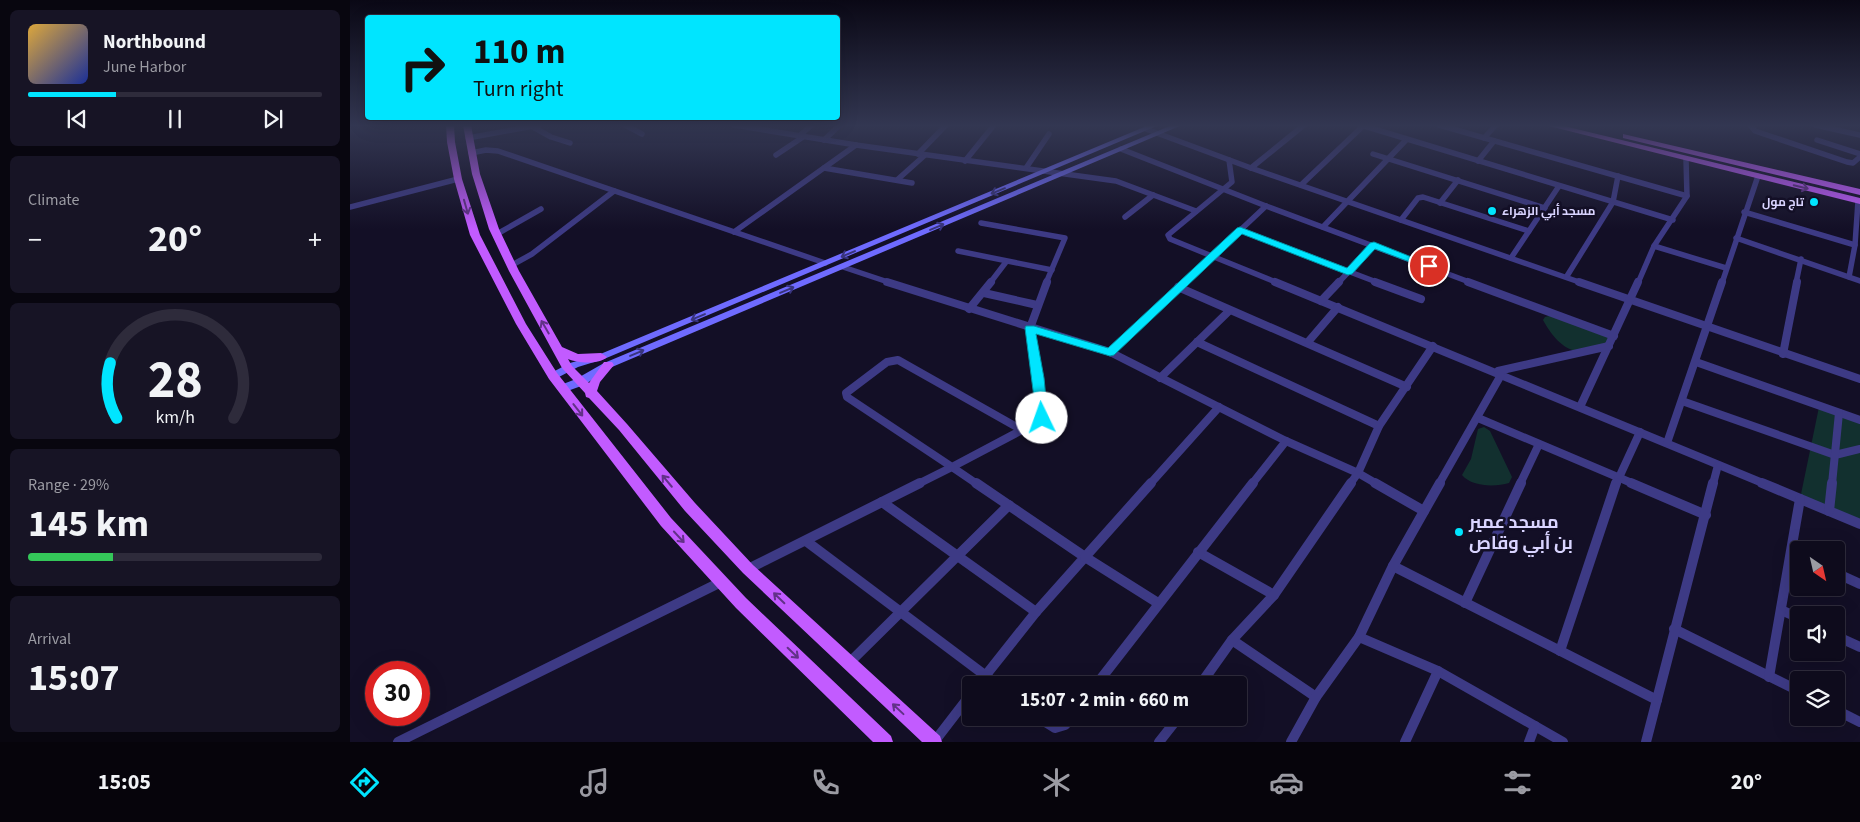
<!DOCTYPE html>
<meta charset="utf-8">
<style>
:root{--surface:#0e0b1c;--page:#171425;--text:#f1f3f6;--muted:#9b9ba3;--line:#2e2b3b;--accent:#00e5ff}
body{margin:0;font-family:"Source Sans 3",Cairo,sans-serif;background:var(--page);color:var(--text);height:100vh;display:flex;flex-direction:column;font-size:19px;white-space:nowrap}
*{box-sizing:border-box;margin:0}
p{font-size:16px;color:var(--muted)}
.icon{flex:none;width:28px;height:28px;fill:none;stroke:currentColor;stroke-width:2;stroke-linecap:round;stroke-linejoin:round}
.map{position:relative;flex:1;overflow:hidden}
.details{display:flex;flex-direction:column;gap:10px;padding:10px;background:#08060f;width:350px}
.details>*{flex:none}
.guide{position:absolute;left:15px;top:15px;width:475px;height:105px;border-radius:5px;box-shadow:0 5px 20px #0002,0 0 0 1px var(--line);background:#00e5ff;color:#111;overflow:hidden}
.needle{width:32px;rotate:146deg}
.tools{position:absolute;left:1440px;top:541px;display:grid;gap:10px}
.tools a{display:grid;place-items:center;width:55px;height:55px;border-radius:5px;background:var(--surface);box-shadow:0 5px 20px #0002,0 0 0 1px var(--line);font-size:25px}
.speed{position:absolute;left:15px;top:661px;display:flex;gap:10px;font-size:25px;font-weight:700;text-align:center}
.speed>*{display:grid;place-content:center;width:65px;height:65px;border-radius:50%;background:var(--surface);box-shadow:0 5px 20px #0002,0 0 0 1px var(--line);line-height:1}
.speed .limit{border:8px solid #d22;background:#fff;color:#111}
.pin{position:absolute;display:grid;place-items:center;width:42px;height:42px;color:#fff;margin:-21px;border:2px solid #fff;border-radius:50%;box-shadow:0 1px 5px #0007}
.me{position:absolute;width:55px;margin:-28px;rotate:357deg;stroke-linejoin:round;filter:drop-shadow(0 0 4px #0008)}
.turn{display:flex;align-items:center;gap:18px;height:105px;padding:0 25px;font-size:22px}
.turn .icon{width:65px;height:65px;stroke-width:2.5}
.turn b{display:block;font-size:35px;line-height:42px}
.big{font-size:38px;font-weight:700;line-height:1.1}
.details .widget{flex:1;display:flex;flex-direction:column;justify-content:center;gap:8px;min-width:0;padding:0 18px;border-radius:8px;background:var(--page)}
.details .dial{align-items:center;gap:0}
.dial svg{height:130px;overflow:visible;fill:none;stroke:var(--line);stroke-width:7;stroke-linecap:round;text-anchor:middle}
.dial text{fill:var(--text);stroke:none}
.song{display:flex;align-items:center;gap:15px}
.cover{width:60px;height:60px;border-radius:8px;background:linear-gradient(135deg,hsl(40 70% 55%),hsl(230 70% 35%))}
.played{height:5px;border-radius:2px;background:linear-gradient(90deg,var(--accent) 30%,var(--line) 30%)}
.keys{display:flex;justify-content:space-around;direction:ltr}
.heat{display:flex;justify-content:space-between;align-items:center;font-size:28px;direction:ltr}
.charge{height:8px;border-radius:4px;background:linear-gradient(90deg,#34c759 29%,var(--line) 0)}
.trip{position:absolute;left:612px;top:676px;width:285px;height:50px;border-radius:5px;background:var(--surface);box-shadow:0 5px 20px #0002,0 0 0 1px var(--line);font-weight:700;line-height:50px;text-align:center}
.tab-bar{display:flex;height:80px;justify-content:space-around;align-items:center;background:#06040b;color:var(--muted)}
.tab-bar .icon{width:35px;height:35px}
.tab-bar .on{color:var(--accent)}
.tab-bar b{font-size:22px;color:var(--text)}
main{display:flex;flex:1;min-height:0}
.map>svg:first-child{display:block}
</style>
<main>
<section class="details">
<div class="widget">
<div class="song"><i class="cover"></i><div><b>Northbound</b><p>June Harbor</p></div></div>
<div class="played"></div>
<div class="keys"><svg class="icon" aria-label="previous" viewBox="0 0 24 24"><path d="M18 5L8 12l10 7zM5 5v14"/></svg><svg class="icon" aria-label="pause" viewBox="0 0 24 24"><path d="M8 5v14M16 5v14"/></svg><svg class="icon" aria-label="next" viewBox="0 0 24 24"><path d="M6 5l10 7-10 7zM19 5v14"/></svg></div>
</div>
<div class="widget"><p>Climate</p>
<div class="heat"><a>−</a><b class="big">20°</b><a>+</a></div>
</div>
<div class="widget dial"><svg viewBox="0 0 100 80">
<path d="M14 69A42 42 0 1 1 86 69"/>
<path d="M14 69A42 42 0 0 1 10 35" stroke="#00e5ff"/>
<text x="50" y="56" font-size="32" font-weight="700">28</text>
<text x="50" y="72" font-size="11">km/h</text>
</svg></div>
<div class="widget"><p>Range · 29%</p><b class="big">145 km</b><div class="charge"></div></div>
<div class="widget"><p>Arrival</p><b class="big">15:07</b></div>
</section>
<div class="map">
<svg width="1510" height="742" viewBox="0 0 1510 742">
<rect width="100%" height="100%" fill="#130f26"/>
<g fill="#12302f">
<path d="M1203 315 1259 336 1257 345C1248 347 1238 351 1229 351 1213 351 1200 333 1193 320L1195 317Z"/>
<path d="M1469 407 1510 422V524L1450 499Z"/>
<path d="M1134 427 1140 431 1162 477 1159 483C1145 487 1122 487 1112 475L1121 459 1128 429Z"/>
</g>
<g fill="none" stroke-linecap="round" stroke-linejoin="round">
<g stroke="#3d3a85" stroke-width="5.5">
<path d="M275 125 292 134"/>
<path d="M384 125 506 145 766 181 846 211"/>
<path d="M1011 125 1323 220"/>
<path d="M1089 125 1337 196"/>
<path d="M1400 125 1405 131 1497 162 1503 163 1510 157"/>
<path d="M1465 125 1510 135"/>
<path d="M183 127 201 137 220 143"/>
<path d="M796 129 901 168 1232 283"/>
<path d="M449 136 462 125"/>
<path d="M118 138 189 125"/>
<path d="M1134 138 1146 125"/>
<path d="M474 140 490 125"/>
<path d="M1467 140 1510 154"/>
<path d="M771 149 916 206 1122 283"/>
<path d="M121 153 136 150 148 151 475 263"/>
<path d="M568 154 596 125"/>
<path d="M1023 154 1195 208"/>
<path d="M426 155 453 137"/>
<path d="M879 160 882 182 818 235 820 239 928 283"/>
<path d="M615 161 644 125"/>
<path d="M1128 161 1144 141"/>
<path d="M474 168 562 183"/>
<path d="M676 168 699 134"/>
<path d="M901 168 954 125"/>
<path d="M547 180 575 155"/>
<path d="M951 185 1013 126"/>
<path d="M1090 203 1108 180"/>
<path d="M0 207 108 179"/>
<path d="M1394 212 1505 245"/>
<path d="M775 217 803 195"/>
<path d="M1051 220 1068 198 1073 197 1179 231"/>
<path d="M631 223 715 238 696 283"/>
<path d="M973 227 1056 140"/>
<path d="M890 230 1029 283"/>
<path d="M384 232 506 145"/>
<path d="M147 234 191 209"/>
<path d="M1386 238 1510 281"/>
<path d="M1304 246 1376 268"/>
<path d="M608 251 702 270"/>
<path d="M1161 258 1209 186"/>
<path d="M162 265 182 254 264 191"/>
<path d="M493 267 541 283"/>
<path d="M1217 276 1263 202 1268 176"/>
<path d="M1499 277 1505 245 1508 201"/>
<path d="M640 283 656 262"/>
<path d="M834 283 916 206"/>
<path d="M988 283 1024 245"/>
<path d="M1288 283 1304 246 1337 196 1336 159"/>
<path d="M1372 283 1408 176"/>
<path d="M1446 283 1451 259"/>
</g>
<g stroke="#3d3a85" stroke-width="8">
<path d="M537 282 760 352 936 441 1008 473 1027 484"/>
<path d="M925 282 1415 484"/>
<path d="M1025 282 1071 299"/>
<path d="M1118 282 1264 336"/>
<path d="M1229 282 1510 379"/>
<path d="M828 287 1057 387"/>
<path d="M634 293 687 305"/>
<path d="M971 301 989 282"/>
<path d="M619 309 641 282"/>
<path d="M847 342 1029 426"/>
<path d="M958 342 988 307"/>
<path d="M760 352 835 282"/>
<path d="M1433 354 1447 282"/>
<path d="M548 360 672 430 602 467 497 397 496 393 537 362Z"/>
<path d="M1346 362 1510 420"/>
<path d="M810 378 879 311"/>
<path d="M1332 401 1485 455 1510 449"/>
<path d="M1230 407 1288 282"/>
<path d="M1128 418 1284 484"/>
<path d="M672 430 692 418 689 378 680 328 697 282"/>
<path d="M1317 443 1372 282"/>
<path d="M568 484 602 467 627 484"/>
<path d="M800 484 869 407"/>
<path d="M902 484 936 441"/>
<path d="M1000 484 1008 473 1029 426 1083 346"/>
<path d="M1089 484 1151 375 1148 371 1259 346"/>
<path d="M1170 484 1189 444"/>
<path d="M1266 484 1290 432"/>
<path d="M1363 484 1368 465"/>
<path d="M1482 484 1489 413"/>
</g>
<g stroke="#3d3a85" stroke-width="10">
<path d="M626 483 735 557 686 612 628 685"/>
<path d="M801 483 735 557 808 603"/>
<path d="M1025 483 1074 511"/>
<path d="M1281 483 1356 515"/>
<path d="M1412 483 1510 524"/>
<path d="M532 502 686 612"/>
<path d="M1479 511 1482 483"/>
<path d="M456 541 648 685"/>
<path d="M848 552 924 595"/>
<path d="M1043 566 1307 700"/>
<path d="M398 569 570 483"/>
<path d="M1486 573 1510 584"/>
<path d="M1115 603 1171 483"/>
<path d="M1431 610 1449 618"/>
<path d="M1324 629 1449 691"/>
<path d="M1486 636 1510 647"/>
<path d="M1009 637 1088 671 1213 742"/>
<path d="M882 640 966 697"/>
<path d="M1210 651 1266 483"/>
<path d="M499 663 659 505"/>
<path d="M1419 677 1450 499"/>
<path d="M746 685 903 483"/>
<path d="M850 685 882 640 924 595 1001 483"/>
<path d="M1486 710 1510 722"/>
<path d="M689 718 705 728 715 725 722 718"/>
<path d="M48 742 371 582"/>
<path d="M584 742 621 694"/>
<path d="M809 742 828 718"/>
<path d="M941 742 966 697 1009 637 1043 566 1090 483"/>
<path d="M1055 742 1088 671"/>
<path d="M1179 742 1185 726"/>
<path d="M1296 742 1363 483"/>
</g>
<g fill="#6f6bff" fill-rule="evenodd">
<path d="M799 125H809L254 359 228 367 207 378H199L198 376 199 374 220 363 248 355Z"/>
<path d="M822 125H832L262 367 234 385 212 393 207 389 208 386 226 379 254 363Z"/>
</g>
<g fill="#c25bff" fill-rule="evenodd">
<path d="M96 125H104L105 142 112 179 130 235 176 324 207 373 321 518 396 598 541 736 543 742H523L386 608 311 526 199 379 166 324 120 235 104 179 97 142Z"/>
<path d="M113 125H121L130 174 149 229 169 271 212 347 228 354 251 353 257 357C249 365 228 363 218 359L222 366 239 383 254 362H262L264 365 250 382 247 391 277 424 345 503 403 565 590 736 592 742H572L393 573 335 511 269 430 239 398 236 397 235 393 212 368 159 271 139 229 122 174Z"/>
<path d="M1195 125H1210L1510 198V204Z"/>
<path d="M1273 134 1510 189V195L1273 138Z"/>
</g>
</g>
<defs><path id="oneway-shaft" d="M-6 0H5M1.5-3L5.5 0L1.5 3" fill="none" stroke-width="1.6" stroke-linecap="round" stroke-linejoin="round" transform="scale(1.25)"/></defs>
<g stroke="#623188">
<use href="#oneway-shaft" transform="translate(1451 187) rotate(14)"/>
<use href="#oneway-shaft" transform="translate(116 207) rotate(74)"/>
<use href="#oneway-shaft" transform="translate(195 327) rotate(-120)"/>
<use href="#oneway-shaft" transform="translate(228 410) rotate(52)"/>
<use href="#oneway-shaft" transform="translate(317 481) rotate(-130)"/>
<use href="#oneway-shaft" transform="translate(329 537) rotate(47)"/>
<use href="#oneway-shaft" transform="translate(429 598) rotate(-136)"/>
<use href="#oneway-shaft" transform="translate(443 653) rotate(44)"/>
<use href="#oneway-shaft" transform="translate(548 709) rotate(-137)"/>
</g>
<g stroke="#38347d">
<use href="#oneway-shaft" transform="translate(648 191) rotate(158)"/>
<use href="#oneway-shaft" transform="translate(587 227) rotate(-23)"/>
<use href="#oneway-shaft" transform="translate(498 254) rotate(157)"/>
<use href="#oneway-shaft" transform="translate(437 290) rotate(-23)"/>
<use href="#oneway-shaft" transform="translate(348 317) rotate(157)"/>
<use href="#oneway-shaft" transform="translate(287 353) rotate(-23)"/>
</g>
<linearGradient id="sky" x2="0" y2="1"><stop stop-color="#0a0815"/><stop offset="0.55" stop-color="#333752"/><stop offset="1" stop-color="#333752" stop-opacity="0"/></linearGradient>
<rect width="1510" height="229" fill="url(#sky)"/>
<path fill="#00e5ff" stroke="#0095a6" d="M890 227 997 268 1020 243 1024 242 1084 266 1083 268H1076L1025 249 1002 274 998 275 892 234 764 355 760 356 686 334 694 378 698 418 692 422 687 421 675 328 676 326H684L758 348 887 228Z"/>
<g fill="#00e5ff" stroke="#130f26" stroke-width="2">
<circle cx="1464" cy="202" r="5"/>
<circle cx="1142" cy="211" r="5"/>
<circle cx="1109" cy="532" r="5"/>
</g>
<g text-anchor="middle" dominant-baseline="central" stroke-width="5" stroke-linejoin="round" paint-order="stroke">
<g font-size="12" font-weight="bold" fill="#d9d4ff" stroke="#130f26" text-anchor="end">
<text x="1454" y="202">تاج مول</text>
<text x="1152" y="211" text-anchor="start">مسجد أبي الزهراء</text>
</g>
<g font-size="18" font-weight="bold" fill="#d9d4ff" stroke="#130f26" text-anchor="start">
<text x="1119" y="522">مسجد عمير<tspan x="1119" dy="21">بن أبي وقاص</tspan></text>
</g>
</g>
</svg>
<div class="tools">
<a><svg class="needle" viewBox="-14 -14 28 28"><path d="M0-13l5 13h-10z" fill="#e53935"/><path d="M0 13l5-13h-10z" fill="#9b9ba3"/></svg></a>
<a><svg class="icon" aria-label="sound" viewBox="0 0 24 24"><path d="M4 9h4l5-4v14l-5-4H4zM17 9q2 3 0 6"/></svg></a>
<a><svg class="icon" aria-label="layers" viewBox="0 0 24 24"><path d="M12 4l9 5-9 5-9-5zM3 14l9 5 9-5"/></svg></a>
</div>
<div class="speed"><div class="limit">30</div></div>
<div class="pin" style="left:1079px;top:266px;background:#d93025"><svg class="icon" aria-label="arrive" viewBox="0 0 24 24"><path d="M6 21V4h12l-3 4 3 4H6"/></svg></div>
<svg class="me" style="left:692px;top:418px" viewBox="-20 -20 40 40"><circle r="19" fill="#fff"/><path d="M0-13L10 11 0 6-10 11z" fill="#00e5ff"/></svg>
<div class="trip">15:07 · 2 min · 660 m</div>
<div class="guide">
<div class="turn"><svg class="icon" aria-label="right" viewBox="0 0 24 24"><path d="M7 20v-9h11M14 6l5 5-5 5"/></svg><div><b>110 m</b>Turn right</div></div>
</div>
</div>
</main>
<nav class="tab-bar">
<b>15:05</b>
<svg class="icon on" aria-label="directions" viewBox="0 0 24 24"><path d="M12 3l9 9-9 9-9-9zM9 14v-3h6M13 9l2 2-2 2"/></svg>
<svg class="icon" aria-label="music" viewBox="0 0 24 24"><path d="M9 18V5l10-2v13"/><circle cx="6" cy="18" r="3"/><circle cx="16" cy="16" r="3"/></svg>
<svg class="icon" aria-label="phone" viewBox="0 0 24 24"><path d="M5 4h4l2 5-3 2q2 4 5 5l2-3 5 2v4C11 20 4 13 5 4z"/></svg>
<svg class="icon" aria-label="climate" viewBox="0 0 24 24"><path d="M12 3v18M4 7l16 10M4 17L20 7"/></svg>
<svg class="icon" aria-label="car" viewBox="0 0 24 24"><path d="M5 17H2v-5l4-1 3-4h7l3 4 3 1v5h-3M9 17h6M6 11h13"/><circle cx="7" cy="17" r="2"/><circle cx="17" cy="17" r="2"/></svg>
<svg class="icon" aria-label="filters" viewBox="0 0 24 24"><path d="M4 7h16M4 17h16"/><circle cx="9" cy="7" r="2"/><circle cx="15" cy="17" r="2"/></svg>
<b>20°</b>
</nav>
